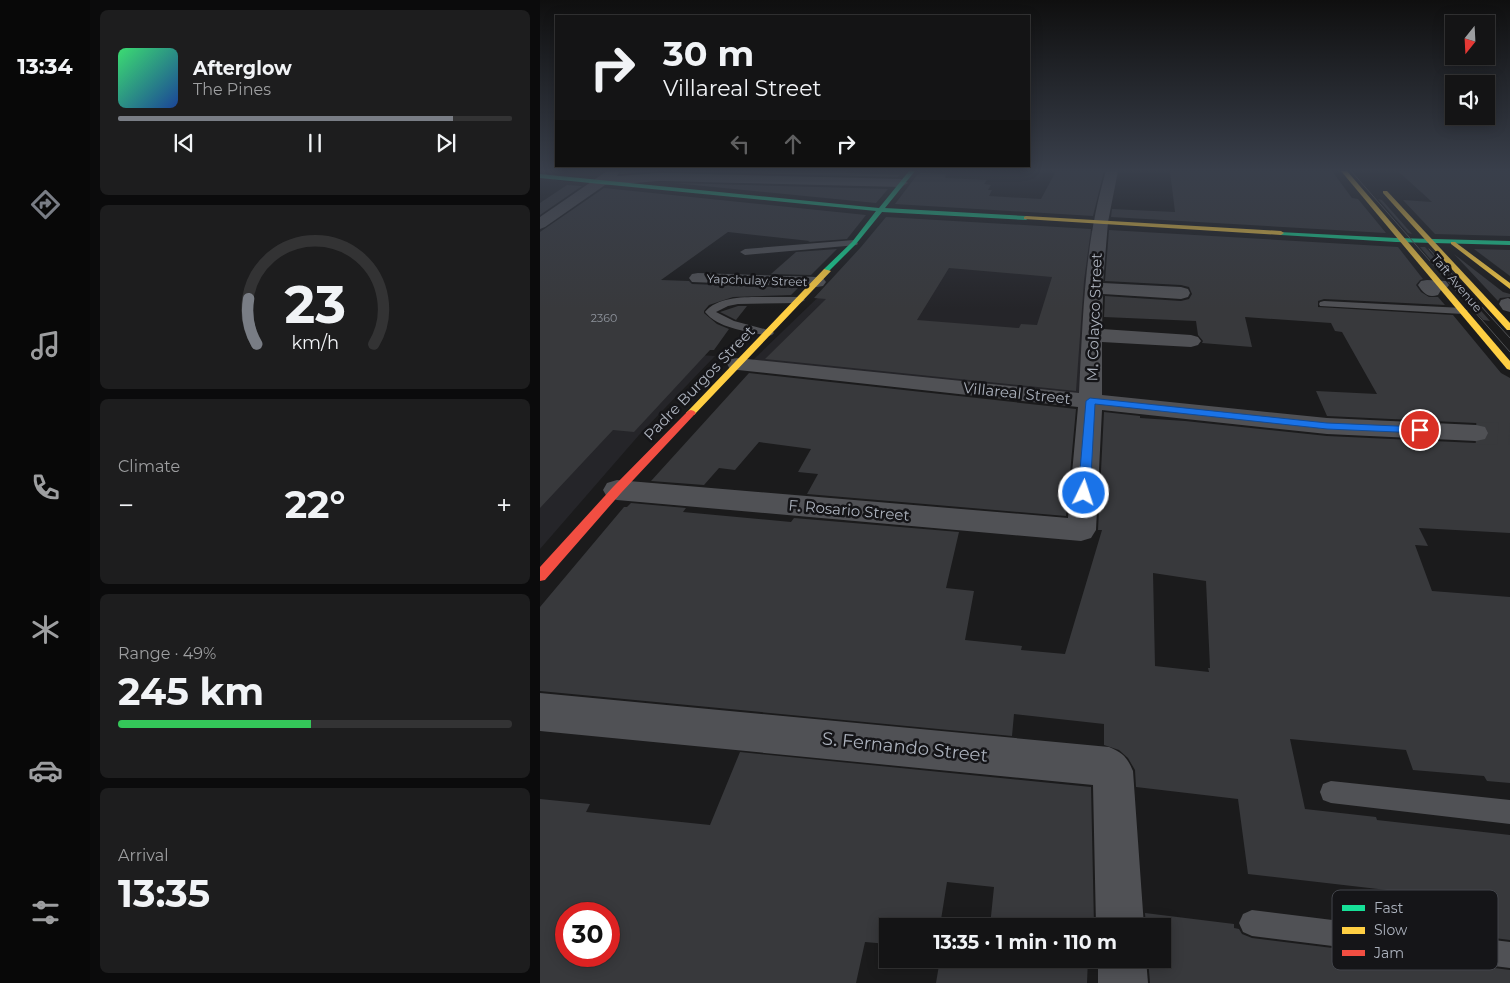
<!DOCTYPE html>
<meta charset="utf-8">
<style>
:root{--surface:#141415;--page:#1d1d1e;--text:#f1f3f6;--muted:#9d9ea0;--line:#333334;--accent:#797d85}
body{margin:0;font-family:Montserrat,sans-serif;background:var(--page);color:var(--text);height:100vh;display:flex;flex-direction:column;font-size:19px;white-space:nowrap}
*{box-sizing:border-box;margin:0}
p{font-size:16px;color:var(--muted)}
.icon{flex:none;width:28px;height:28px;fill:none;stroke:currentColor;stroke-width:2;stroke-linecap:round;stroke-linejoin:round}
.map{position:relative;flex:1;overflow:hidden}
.details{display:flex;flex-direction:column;gap:10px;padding:10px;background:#0b0b0c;width:450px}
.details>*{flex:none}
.guide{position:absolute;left:15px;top:15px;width:475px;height:152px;border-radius:0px;box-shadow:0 2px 12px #0003,0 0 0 1px var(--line);background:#141415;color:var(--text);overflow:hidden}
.needle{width:32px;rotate:198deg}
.tools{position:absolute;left:905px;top:15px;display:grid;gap:10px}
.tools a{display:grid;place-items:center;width:50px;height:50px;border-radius:0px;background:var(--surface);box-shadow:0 2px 12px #0003,0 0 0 1px var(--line);font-size:25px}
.speed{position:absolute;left:15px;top:902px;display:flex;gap:10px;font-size:25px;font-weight:700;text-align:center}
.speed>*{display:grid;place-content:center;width:65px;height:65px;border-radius:50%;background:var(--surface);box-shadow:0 2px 12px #0003,0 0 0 1px var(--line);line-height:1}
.speed .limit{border:8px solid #d22;background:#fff;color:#111}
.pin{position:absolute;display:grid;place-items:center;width:42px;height:42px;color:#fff;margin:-21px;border:2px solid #fff;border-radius:50%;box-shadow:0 1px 5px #0007}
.me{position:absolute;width:55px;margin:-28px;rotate:4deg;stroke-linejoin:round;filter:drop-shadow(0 0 4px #0008)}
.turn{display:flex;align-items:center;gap:18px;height:105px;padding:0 25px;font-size:22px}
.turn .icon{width:65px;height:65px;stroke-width:2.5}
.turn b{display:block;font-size:35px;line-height:42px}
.lanes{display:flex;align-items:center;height:48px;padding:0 25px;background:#0003;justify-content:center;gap:25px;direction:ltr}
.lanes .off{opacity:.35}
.big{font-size:38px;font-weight:700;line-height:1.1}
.details .tile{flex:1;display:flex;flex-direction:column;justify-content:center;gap:8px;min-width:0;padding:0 18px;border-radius:8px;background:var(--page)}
.details .dial{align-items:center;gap:0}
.dial svg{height:130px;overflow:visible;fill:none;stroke:var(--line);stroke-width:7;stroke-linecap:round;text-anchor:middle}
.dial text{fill:var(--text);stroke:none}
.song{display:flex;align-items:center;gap:15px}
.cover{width:60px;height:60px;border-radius:8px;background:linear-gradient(135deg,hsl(140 70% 55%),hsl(220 70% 35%))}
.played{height:5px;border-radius:2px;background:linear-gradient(90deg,var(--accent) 85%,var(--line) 85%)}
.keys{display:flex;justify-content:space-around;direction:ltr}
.heat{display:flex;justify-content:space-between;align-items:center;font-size:28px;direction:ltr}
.charge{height:8px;border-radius:4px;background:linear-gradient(90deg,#34c759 49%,var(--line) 0)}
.trip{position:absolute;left:339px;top:918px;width:292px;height:50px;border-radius:0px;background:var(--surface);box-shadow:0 2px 12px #0003,0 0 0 1px var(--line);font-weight:700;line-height:50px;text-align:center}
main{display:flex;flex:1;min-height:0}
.tabs{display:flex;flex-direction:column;width:90px;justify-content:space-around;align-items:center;background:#080808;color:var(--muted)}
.tabs .icon{width:35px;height:35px}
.tabs .on{color:var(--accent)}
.tabs b{font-size:22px;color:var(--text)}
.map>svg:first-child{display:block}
</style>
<main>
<nav class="tabs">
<b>13:34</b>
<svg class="icon on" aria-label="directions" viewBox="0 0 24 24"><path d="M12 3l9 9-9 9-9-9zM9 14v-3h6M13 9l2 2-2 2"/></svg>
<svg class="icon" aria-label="music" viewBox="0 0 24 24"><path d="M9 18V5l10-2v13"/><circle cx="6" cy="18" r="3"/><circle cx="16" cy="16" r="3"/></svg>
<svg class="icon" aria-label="phone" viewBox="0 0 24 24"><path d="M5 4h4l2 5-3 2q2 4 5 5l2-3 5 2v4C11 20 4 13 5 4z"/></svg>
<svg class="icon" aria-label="climate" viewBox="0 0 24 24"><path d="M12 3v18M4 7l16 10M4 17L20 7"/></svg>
<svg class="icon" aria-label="car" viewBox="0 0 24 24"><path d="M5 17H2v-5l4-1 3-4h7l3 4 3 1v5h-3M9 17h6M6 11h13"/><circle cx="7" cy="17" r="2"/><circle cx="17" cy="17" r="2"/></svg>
<svg class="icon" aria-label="filters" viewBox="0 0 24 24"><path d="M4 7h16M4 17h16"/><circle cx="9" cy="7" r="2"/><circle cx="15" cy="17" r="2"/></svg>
</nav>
<section class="details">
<div class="tile">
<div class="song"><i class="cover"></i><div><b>Afterglow</b><p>The Pines</p></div></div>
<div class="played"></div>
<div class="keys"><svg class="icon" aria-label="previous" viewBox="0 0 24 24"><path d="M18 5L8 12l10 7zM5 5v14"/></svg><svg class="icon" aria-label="pause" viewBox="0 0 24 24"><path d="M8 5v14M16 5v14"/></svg><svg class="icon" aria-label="next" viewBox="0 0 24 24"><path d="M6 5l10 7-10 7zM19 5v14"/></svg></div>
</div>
<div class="tile dial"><svg viewBox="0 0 100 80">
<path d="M14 69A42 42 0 1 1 86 69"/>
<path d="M14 69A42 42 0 0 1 9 41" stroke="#797d85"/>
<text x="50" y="56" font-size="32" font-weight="700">23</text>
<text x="50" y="72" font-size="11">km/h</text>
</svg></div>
<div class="tile"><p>Climate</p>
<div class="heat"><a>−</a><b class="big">22°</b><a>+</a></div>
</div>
<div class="tile"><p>Range · 49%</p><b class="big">245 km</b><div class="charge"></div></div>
<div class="tile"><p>Arrival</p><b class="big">13:35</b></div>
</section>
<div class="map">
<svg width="970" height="983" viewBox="0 0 970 983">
<rect width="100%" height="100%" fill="#1b1b1c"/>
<g fill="#252529">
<path d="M501 228 553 231 544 395 213 360 297 279Z"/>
<path d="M0 345 175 356 99 435 0 549Z"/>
</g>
<g fill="#38393c" fill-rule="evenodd">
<path d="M82 171H307L305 173 360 175 358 177 120 171 80 174Z"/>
<path d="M516 171H564L553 216 355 204 377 175 381 173 406 174 405 178 447 180 444 184 451 185 448 190H452L449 196 501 199Z"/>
<path d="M630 171H792L812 198 818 199 846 233 571 217 572 209 635 212Z"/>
<path d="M858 171H970V236L895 234 863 200 892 202Z"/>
<path d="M134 183 348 189 336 203Z"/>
<path d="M27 185 42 186 0 215V203Z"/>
<path d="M64 188 326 215 307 239 268 242 270 241 188 232 121 280 149 281 152 284 258 288 251 295 193 297 169 305 164 311V313L177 324 189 329 174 350H170L94 432 73 430 0 508V232Z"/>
<path d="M838 199 842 200 872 234 868 233Z"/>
<path d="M346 217 551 229 544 281 536 391 225 359 286 299 274 298 321 247ZM409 268 512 277 497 325 481 324 479 328 377 320Z"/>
<path d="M569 230 858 247 883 279 880 280 876 285 881 292 889 297H898L905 305 784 299 778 301V307L913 315 961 373 970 378V533L879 528 888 546 875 545 892 591 970 597V783L947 781 944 776 873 770 866 750 750 739 765 809 836 817 837 820 970 835V940L874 928 864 892 708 874 698 799 596 787 595 770 588 758 579 750 564 745V724L474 714 472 736 0 691V607L84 507H87L91 503 146 508 143 512 251 522 254 518 419 532 406 588 434 591 425 640 482 646 481 650 525 654 562 530H558L564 412 600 416V418L645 421 787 436 936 443 947 440 950 434 947 426 936 423 787 416 776 391 837 394 802 332 795 331 791 323 705 317 712 347 662 343 663 341 658 335 656 321 564 317 565 296 641 301 649 299 652 294 649 287 641 285 565 281ZM613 573 666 581 670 668H668L669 672 615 666Z"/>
<path d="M880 247H885L950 321 943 320Z"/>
<path d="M297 249 271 275 231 274 256 252Z"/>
<path d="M934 249 970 250V276Z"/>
<path d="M914 254 963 292 970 294V297L960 298 958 301Z"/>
<path d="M198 306H207L196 320 180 312Z"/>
<path d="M209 373 536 409 526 516 267 494 278 474 258 472 271 449 219 442 195 470 179 468 164 485 111 481Z"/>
<path d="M200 752 551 787 554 926H450L454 887 407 882 400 926H348V944L325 942 316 983H0V799L50 804 46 812 170 825ZM26 914H69V956H26Z"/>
<path d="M605 913 694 924V928L699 929 702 934 712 938 970 970V983H610L608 959H622V926H606Z"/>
<path d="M400 959H548L547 983H396Z"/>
</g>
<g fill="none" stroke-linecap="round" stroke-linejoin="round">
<path stroke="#38393c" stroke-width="22" stroke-dasharray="22 11" stroke-linecap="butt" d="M936 433 970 434"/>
<g fill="#505155" fill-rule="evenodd">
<path d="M314 240 318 243 317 245 205 255 200 252 205 249Z"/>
<path d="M226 297H260L265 300 260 303 198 304 188 306 176 312 194 321 232 331 234 333 232 335 228 336C207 331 179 329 165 312 178 296 206 297 226 297Z"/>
<path d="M784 301 923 308 928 311 923 314 780 306 779 304 780 302Z"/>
<path d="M791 781 970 800V824L791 803 783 800 780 792 783 784Z"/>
<path d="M712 910 970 942V968L712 936 703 932 699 923 703 914Z"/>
</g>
<g fill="#505155" fill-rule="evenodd">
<path d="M67 171H80L77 176 120 173 361 179 368 183 361 187 120 181 65 185 5 227 0 229V217Z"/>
<path d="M566 171H578L568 222 563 283 641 287 648 289 650 293 648 297 641 299 563 294 562 329 651 335 658 337 661 341 658 345 651 347 562 342V395L787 418 936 425 945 427 948 433 945 439 936 441 787 434 562 410 556 530 551 538 541 541 77 500 67 497 63 490 67 483 77 480 528 518 538 407 198 370 190 369 187 364 190 359 198 358 539 393C543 318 544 244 566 171Z"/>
<path d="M158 273 277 277 283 278 286 282 283 286 277 287 152 282 149 278 152 274Z"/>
<path d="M887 280 906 281 909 285 906 289 901 290 898 295C888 298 884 294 878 285L881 281Z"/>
<path d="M968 298 970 299V312L963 310 959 304 961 300Z"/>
<path d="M0 693 569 747C583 753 587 757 593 771L604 926H556L553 785 0 731Z"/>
<path d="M558 959H606L608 983H558Z"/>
</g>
<g fill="#16e098" fill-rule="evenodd">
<path d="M369 171H375L345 208 486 216 489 218 486 220 342 212 316 244 287 273H284V269L312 242 336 211 0 178V174L339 208Z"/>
<path d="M739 232 856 238 970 241V245L856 242 741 235 739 234Z"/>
</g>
<g fill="#ffcf43" fill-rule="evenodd">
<path d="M801 171H807L970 361V370L967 369Z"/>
<path d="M843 191H847L970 323V330H967L843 193Z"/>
<path d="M486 216 741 231 744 233 741 235 484 219V217Z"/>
<path d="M911 242H915L970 283V289L911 244Z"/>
<path d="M284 269 291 271 154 415H148L146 413 148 411Z"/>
</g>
<path fill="#f24e42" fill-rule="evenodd" d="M151 410 154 411 156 413 154 415 81 493 5 580 0 581V567L73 487 148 411Z"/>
<g stroke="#505154" stroke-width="1">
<path d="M811 171 970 352"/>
<path d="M889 249 970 338"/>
</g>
</g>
<linearGradient id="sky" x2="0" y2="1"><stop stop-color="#0f0f0f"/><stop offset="0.55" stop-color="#393f4b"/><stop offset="1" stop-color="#393f4b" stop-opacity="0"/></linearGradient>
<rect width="970" height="309" fill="url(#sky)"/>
<path fill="#1a73e8" stroke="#114b97" d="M550 398 787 423 880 427 885 430 880 433 787 429 555 404 550 493 544 497 538 493 546 401Z"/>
<g text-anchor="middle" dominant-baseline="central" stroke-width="5" stroke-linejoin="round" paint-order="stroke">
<g font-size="11" fill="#8f949d">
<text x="64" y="318">2360</text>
</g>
<g font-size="12" fill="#acb2bd" stroke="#151518">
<text transform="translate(217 280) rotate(2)">Yapchulay Street</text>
<text transform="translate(917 283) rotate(50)">Taft Avenue</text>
</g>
<g font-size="15" fill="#acb2bd" stroke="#151518">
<text transform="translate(554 317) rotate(-88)">M. Colayco Street</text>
<text transform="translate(159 383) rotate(-46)">Padre Burgos Street</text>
<text transform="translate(477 393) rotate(6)">Villareal Street</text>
<text transform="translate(309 510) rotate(5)">F. Rosario Street</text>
</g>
<g font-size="18" fill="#acb2bd" stroke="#151518">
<text transform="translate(365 747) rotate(6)">S. Fernando Street</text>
</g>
</g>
<rect x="792" y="890" width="166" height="80" rx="8" fill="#151518" stroke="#42444a" stroke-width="1"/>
<rect x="802" y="905" width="23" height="6" fill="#16e098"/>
<rect x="802" y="927" width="23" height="7" fill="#ffcf43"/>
<rect x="802" y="950" width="23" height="6" fill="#f24e42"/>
<g font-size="14" fill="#acb2bd">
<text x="834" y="913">Fast</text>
<text x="834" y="935">Slow</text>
<text x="834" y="958">Jam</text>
</g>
</svg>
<div class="tools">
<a><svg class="needle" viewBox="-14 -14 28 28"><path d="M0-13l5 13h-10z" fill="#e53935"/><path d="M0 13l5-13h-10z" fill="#9d9ea0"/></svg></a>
<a><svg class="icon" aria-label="sound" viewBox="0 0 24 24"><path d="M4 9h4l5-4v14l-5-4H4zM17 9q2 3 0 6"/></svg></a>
</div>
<div class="speed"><div class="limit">30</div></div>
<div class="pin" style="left:880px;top:430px;background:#d93025"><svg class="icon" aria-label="arrive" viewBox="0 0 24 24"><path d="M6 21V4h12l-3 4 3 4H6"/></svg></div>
<svg class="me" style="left:544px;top:493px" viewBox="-20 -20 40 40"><circle r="17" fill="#1a73e8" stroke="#fff" stroke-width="3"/><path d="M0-11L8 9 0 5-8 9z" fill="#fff"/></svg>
<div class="trip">13:35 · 1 min · 110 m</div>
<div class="guide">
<div class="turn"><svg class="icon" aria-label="right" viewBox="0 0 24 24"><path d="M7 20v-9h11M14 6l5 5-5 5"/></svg><div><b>30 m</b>Villareal Street</div></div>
<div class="lanes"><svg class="icon off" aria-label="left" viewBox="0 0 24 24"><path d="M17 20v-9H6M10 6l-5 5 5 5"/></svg><svg class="icon off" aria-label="ahead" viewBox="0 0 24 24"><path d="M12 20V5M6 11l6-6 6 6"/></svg><svg class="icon" aria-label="right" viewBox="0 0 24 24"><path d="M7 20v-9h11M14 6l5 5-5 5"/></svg></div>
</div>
</div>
</main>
